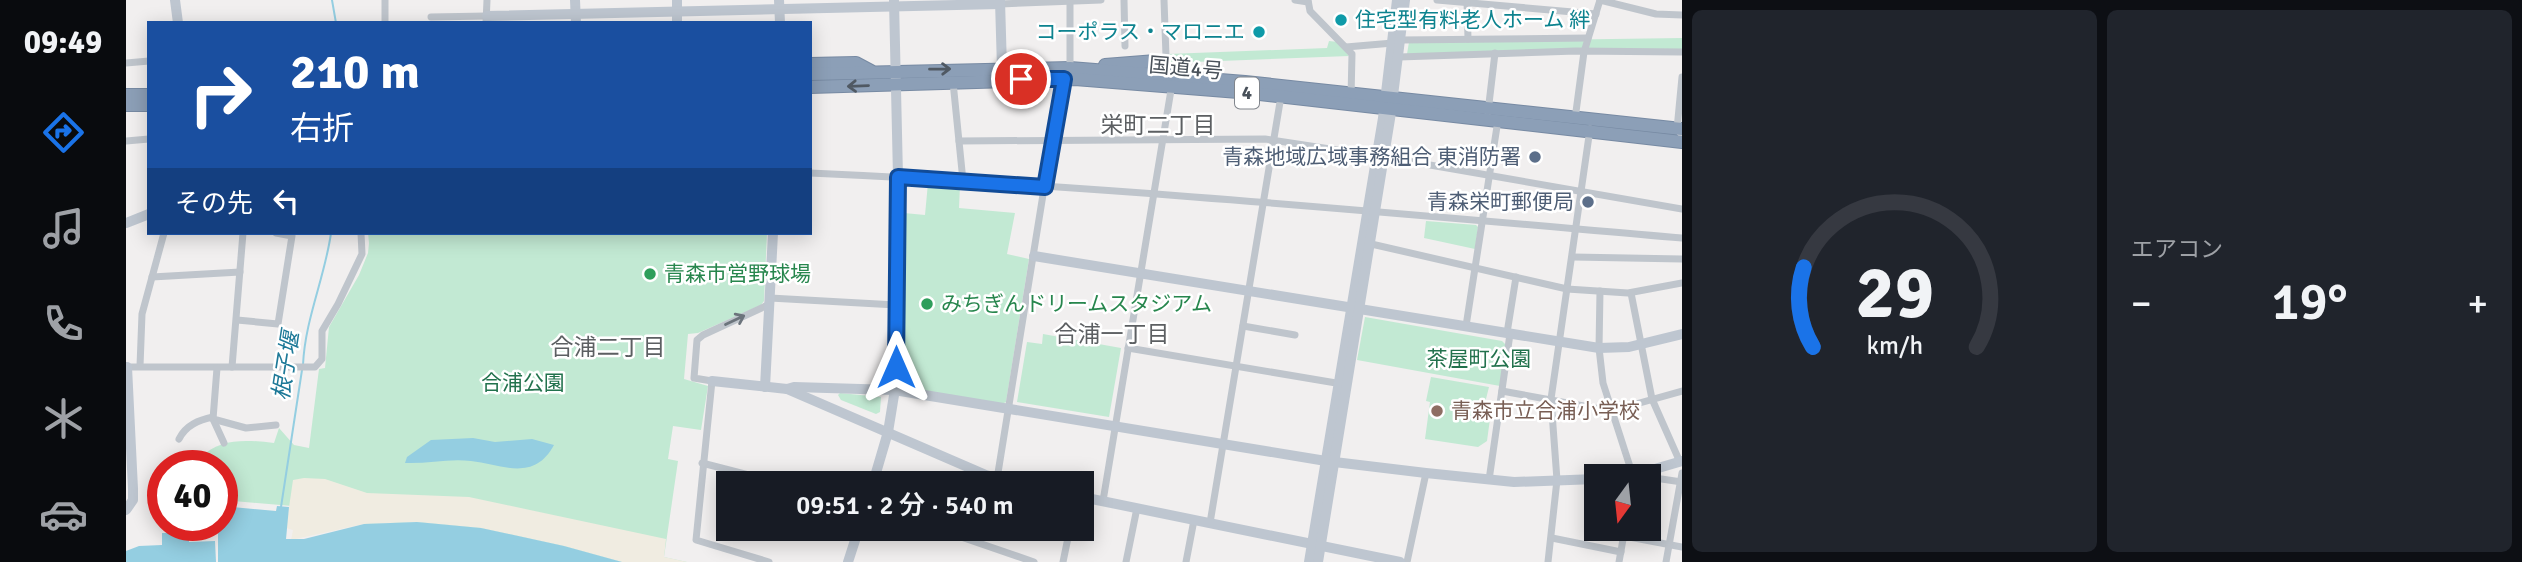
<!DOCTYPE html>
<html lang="ja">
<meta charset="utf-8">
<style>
:root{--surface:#171b24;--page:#20242c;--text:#f1f3f6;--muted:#9ea1a6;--line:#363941;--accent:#1a73e8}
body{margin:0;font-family:Signika,"Noto Sans JP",sans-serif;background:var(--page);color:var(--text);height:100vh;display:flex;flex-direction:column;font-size:26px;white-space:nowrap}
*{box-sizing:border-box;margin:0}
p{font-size:23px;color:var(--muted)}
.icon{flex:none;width:38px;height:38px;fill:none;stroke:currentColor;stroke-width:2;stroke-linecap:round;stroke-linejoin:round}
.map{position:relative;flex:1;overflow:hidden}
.details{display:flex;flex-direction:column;gap:10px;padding:10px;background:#0d0f14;width:840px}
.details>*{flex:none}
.guide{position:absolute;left:21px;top:21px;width:665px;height:214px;border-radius:0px;box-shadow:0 4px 18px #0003;background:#1a4fa0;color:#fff;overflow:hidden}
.needle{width:46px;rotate:195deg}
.fabs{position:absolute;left:1458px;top:464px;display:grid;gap:14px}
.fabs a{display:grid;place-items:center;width:77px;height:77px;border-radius:0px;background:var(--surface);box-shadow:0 4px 18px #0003;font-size:35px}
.speed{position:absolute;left:21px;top:450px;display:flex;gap:14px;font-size:35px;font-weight:700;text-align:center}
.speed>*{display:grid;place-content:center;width:91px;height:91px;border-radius:50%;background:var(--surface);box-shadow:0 4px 18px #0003;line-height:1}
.speed .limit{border:10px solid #d22;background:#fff;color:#111}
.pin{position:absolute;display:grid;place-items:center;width:60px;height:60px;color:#fff;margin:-30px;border:4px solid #fff;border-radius:50%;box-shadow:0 2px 7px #0007}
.me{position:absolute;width:77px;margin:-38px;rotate:0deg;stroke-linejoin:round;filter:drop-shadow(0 0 5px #0008)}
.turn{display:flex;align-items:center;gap:24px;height:147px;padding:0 28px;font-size:32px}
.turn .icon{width:91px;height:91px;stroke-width:2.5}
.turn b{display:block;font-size:49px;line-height:60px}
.then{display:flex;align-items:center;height:66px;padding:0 28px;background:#0003;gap:14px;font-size:26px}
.big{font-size:52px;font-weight:600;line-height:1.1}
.details .card{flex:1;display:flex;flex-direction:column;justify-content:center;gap:10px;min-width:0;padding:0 24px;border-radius:10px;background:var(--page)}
.details .dial{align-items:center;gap:0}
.dial svg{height:182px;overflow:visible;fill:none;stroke:var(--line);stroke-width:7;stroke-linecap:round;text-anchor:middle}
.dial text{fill:var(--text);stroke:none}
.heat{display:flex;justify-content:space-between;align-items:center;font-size:38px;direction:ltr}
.details .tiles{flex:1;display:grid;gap:10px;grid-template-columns:repeat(2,1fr)}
.trip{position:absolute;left:590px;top:471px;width:378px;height:70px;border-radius:0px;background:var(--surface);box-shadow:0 4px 18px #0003;font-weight:600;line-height:70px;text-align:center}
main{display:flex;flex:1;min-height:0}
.tabs{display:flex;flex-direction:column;width:126px;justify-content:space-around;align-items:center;background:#090b0e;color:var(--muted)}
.tabs .icon{width:49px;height:49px}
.tabs .current{color:var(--accent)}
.tabs b{font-size:32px;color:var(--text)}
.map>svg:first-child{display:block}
</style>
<main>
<nav class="tabs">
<b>09:49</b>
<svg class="icon current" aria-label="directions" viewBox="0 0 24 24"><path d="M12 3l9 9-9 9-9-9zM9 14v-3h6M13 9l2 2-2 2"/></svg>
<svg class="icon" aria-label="music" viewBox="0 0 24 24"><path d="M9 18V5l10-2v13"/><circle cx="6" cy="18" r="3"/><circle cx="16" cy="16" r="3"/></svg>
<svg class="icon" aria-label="phone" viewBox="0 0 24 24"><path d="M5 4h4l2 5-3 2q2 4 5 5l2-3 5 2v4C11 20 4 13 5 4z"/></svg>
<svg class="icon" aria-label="climate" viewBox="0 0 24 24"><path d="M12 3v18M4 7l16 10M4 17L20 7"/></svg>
<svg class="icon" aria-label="car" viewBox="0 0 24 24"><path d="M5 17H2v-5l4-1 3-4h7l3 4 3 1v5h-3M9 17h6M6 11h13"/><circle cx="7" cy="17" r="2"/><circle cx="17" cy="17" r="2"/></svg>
</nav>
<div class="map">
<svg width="1556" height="562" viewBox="0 0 1556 562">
<rect width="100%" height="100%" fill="#f1efef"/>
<g fill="#c2e9d3">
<path d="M1556 38V52L1281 54 1283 42Z"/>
<path d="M1203 41 1212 42 1223 56 1042 63V54L1201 48Z"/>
<path d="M802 183 834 185 833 208 889 213 881 254 903 259 880 402 876 404 774 387 778 213 799 215Z"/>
<path d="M1300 221 1350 225 1352 227 1349 249 1298 238Z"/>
<path d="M242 233H641L638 301 635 305 572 333 562 334 558 379 582 386 575 430 547 426 542 459 552 461 538 557 561 562H496L438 546 355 528 291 522 238 524 166 506 96 500V466L75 465 74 458C94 437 122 440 148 443L153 428 168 445 183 448 193 369 199 368 203 327 233 275 242 253 243 243Z"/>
<path d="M1239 317 1376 341 1380 345 1374 386 1231 360Z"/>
<path d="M917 334 995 348 983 417 891 402 901 342 916 344Z"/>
<path d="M1305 377 1363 387 1359 403 1366 404 1361 441 1352 447 1299 439 1304 402 1300 401Z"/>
<path d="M714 393 755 397 754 412 750 414 715 400 712 395Z"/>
</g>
<path fill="#f0ece1" d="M178 478 199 479 241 493 343 497 540 539 538 557 561 562H496L438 546 355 528 291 522 238 524 165 540 167 530 160 528 167 480Z"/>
<g fill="#94cee1">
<path d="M347 438 369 442 406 439 428 445C408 482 377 465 345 461 324 458 301 464 279 463L281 457 305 440Z"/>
<path d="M96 506 150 511 151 506 163 507 160 539H178L238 524 291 522 355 528 438 546 496 562H92V525H96Z"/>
<path d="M36 533H63V542L89 541 90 562H0V551L13 546 36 545Z"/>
</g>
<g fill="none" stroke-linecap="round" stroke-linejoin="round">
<g stroke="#94cee1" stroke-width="2">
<path d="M206 0 210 23"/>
<path d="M177 365C179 319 199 277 205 233"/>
<path d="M155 507 176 370"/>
</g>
<g stroke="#778aa3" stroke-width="14">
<g id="highway">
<path d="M684 64 730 63 745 71"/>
<path d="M979 65 1030 61 1041 75"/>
<path d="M684 74 944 68 1119 82 1556 129"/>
<path d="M684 87 949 79 1125 93 1556 142"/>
<path d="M0 95H23"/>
<path d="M0 105H23"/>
</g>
</g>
<g stroke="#bfc5cc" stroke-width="7">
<path d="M944 0V68"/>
<path d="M998 0 999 46"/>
<path d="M1038 0 1040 56"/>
<path d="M1169 0 1182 2"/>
<path d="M1182 0 1184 11 1226 54 1225 97"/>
<path d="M1311 0 1470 14"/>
<path d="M1474 0 1530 14 1556 15"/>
<path d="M1341 1 1342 39"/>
<path d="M874 4 975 0"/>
<path d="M305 17 361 16"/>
<path d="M259 23V0"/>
<path d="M360 23 361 0"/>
<path d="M1275 40 1462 38"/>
<path d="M1220 47 1267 43"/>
<path d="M1273 57 1450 51 1556 52"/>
<path d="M0 63 23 61"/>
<path d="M1556 77 1551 129 1556 135"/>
<path d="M827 82 837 181"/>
<path d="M1362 112 1369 53"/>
<path d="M1449 119 1458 52 1474 0"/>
<path d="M0 141 23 139"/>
<path d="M833 141 1139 139 1250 156"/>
<path d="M1258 157 1556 209"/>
<path d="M684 173C975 186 1266 213 1556 238"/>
<path d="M1241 243 1441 289 1502 293 1556 283"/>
<path d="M1447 257 1556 259"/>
<path d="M26 277 114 272"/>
<path d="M1474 291 1473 348 1477 383 1507 476"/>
<path d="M1505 293 1526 399 1554 462"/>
<path d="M644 298 770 305"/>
<path d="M111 320 152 324 166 236 150 233"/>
<path d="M1117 326 1169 335"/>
<path d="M1340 326 1372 120"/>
<path d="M1381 333 1390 277"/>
<path d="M1002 348 1216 384"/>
<path d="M14 366 16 314 38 233"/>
<path d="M0 367H189L196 359V331L212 304 236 254 235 233"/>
<path d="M106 367 117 233"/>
<path d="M91 368 87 419 120 428 150 425"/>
<path d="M1376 391 1485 411 1556 391"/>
<path d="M87 419 98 443"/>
<path d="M53 439C60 425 73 420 87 417"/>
<path d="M576 463 654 483"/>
<path d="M1522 477 1556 482"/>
<path d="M871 479 926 139 938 79"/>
<path d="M1363 480 1384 334"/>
<path d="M977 501 1046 84"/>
<path d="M1084 523 1155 96"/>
<path d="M809 528 908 562"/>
<path d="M1498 536 1556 547"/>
<path d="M1426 538 1495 552"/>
<path d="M643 562 570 540 586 381 568 378 571 340 577 335 644 304"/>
<path d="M937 562 944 528"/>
<path d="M1000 562 1011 508"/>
<path d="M1060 562 1068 520"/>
<path d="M1281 562 1300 473"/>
<path d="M1422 562 1431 480 1425 399 1464 129"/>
<path d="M1493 562 1499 528"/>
<path d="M1540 562 1556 473"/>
</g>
<g stroke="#bec6d0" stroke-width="10">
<path d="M49 0 52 23"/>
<path d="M449 0 450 23"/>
<path d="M551 0V23"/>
<path d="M653 0 654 23"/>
<path d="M874 1 876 68"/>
<path d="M361 16 874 4"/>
<path d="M0 223 23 214"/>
<path d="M908 256 1473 348 1503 347 1556 334"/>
<path d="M586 381 661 389 860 475 890 483"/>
<path d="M639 387 647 233"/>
<path d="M661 389 668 387 768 390 1200 461 1300 473 1388 482 1470 479"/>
<path d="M1505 476 1556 461"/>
<path d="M747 483 762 432 770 383 772 177 768 1"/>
<path d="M956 497 1274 562"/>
<path d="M0 510 7 500V489L1 367"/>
<path d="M722 562 733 528"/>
<path d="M1183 562 1257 118 1271 0"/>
<path d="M1192 562 1264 119 1279 0"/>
</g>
<use href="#highway" stroke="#8c9fb7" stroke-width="12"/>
</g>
<defs><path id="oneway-shaft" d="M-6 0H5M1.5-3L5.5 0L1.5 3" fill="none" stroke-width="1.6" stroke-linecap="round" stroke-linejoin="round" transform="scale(1.75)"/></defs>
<g stroke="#505963">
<use href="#oneway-shaft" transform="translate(814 69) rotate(-1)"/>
<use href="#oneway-shaft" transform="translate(732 86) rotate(178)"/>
</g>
<use stroke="#6c747c" href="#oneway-shaft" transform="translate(609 320) rotate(-25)"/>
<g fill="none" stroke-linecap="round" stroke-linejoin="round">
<g stroke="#114b97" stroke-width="18">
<path id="route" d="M770 367 772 177 919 187 938 79H895"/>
</g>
<use href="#route" stroke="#1a73e8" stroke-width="12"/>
</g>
<g fill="#0f9aa8" stroke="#fff" stroke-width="2.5">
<circle cx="1215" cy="20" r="7"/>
<circle cx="1133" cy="32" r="7"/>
</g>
<g fill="#5c6f8a" stroke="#fff" stroke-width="2.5">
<circle cx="1409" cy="157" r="7"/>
<circle cx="1462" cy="202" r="7"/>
</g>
<g fill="#2e9e5b" stroke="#fff" stroke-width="2.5">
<circle cx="524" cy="274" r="7"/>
<circle cx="801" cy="304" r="7"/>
</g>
<circle fill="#8d6e63" stroke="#fff" stroke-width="2.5" cx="1311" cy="411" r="7"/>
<g text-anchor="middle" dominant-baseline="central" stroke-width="5" stroke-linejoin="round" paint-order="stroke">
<rect fill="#fff" stroke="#80858c" stroke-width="2" x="1109" y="77.5" width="24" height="31" rx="5"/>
<g font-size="19" font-weight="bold" fill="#49515a">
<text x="1121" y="93">4</text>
</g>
<g font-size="21" fill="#0d838f" stroke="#fff" text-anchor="start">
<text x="1229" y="20">住宅型有料老人ホーム 絆</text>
<text x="1119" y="32" text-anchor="end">コーポラス・マロニエ</text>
</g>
<g font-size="21" fill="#49515a" stroke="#fff">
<text transform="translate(1060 68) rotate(5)">国道4号</text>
</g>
<g font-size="21" fill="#4e5e75" stroke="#fff" text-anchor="end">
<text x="1395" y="157">青森地域広域事務組合 東消防署</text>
<text x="1448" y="202">青森栄町郵便局</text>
</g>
<g font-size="21" fill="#27864d" stroke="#fff" text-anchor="start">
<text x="538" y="274">青森市営野球場</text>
<text x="815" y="304">みちぎんドリームスタジアム</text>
</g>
<g font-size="21" fill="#22724d" stroke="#fff">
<text x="1353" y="359">茶屋町公園</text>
<text x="397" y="383">合浦公園</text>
</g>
<g font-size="21" fill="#785e54" stroke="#fff" text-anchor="start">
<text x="1325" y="411">青森市立合浦小学校</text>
</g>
<g font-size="23" fill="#5c5f62" stroke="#fff">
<text x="1032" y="125">栄町二丁目</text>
<text x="986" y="334">合浦一丁目</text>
<text x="482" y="347">合浦二丁目</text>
</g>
<g font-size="23" font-style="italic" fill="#1d7998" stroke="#fff">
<text transform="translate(160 366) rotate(-81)">根子堰</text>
</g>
</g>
</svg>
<div class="fabs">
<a><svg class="needle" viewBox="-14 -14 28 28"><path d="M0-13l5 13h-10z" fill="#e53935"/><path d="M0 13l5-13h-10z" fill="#9ea1a6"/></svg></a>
</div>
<div class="speed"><div class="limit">40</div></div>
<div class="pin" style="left:895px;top:79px;background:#d93025"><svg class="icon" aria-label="arrive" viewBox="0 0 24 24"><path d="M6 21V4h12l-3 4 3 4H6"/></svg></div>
<svg class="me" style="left:770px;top:367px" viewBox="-20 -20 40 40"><path d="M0-17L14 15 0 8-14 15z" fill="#1a73e8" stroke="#fff" stroke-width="4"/></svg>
<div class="trip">09:51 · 2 分 · 540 m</div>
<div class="guide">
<div class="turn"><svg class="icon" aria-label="right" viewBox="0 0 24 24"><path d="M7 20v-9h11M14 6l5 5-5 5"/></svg><div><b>210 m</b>右折</div></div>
<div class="then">その先<svg class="icon" aria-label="left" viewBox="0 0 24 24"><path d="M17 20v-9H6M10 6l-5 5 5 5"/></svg></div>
</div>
</div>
<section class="details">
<div class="tiles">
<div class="card dial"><svg viewBox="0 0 100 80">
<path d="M14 69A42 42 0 1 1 86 69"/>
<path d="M14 69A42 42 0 0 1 10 34" stroke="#1a73e8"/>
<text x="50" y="56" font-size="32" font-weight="700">29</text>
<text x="50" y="72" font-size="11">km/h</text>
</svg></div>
<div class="card"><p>エアコン</p>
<div class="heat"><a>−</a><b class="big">19°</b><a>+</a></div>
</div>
</div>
</section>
</main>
